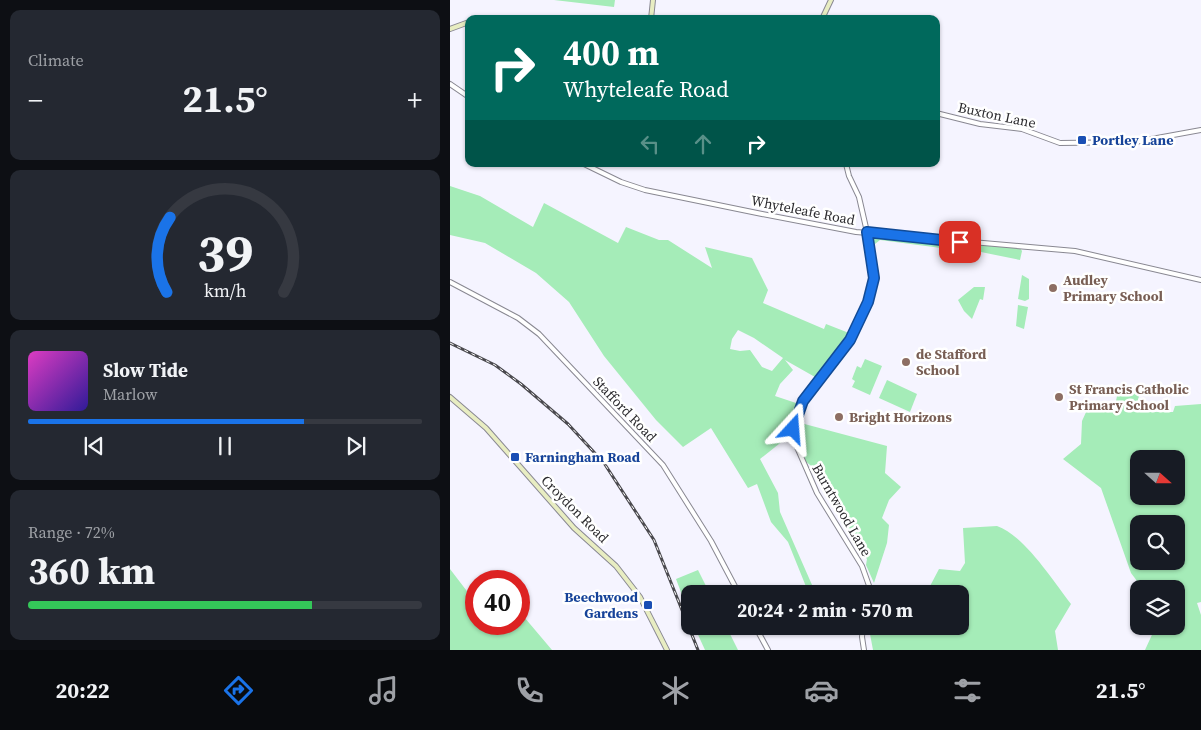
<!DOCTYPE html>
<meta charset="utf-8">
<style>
:root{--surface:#171b24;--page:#242831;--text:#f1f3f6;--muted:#9ea1a6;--line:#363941;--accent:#1a73e8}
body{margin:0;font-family:"Source Serif 4",serif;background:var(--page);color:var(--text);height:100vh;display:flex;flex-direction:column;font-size:19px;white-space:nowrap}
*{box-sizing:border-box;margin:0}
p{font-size:16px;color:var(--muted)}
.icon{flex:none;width:28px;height:28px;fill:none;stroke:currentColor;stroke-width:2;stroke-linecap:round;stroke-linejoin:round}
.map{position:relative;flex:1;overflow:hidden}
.details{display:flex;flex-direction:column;gap:10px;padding:10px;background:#0d0f14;width:450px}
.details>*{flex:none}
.banner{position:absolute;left:15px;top:15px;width:475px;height:152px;border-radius:10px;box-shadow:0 1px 4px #0004;background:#00695c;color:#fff;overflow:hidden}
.needle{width:32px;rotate:111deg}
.controls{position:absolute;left:680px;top:450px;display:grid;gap:10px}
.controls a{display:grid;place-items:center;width:55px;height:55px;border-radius:10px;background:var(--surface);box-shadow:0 1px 4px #0004;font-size:25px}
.speed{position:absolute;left:15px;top:570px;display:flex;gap:10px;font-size:25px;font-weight:700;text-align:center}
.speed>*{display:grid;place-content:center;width:65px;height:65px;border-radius:50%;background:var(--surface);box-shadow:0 1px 4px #0004;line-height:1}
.speed .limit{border:8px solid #d22;background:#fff;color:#111}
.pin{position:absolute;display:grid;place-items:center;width:42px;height:42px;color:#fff;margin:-21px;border-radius:10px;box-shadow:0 2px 8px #0006}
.me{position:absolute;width:55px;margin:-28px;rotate:19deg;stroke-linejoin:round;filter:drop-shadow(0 0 4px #0008)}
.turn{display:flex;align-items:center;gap:18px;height:105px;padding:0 15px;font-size:22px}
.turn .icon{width:65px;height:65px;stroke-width:2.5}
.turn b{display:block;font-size:35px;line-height:42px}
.lanes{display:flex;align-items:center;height:48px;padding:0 15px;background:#0003;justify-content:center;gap:25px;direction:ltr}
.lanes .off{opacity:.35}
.big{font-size:38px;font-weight:700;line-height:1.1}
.details .card{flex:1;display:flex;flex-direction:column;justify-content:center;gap:8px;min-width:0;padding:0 18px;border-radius:10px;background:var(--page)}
.details .dial{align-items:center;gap:0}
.dial svg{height:130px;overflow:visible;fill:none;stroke:var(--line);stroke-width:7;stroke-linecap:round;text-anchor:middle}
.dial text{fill:var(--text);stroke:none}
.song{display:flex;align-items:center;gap:15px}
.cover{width:60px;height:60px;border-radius:8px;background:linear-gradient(135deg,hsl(310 70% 55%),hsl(250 70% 35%))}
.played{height:5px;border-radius:2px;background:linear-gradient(90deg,var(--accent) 70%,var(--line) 70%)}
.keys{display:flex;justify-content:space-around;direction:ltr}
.heat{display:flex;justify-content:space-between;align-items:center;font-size:28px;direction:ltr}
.charge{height:8px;border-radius:4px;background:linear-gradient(90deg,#34c759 72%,var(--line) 0)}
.trip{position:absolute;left:231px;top:585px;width:288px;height:50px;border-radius:10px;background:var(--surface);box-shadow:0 1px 4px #0004;font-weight:700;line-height:50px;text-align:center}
.tabs{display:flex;height:80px;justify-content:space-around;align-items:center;background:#090b0e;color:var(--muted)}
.tabs .icon{width:35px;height:35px}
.tabs .selected{color:var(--accent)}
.tabs b{font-size:22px;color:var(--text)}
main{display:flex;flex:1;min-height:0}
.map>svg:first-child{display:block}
</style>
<main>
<section class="details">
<div class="card"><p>Climate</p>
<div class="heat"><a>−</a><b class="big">21.5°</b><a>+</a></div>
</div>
<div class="card dial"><svg viewBox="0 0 100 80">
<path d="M14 69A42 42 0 1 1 86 69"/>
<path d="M14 69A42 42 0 0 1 16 23" stroke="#1a73e8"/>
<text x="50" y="56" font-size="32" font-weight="700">39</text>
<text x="50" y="72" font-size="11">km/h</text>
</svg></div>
<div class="card">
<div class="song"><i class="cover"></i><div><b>Slow Tide</b><p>Marlow</p></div></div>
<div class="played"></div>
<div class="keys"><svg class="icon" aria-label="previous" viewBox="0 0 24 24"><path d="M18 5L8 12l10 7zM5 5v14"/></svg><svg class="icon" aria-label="pause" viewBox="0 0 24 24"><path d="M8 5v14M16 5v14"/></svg><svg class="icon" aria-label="next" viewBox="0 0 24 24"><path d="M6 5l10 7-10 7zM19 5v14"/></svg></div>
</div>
<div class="card"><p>Range · 72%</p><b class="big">360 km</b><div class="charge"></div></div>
</section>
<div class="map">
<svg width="751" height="650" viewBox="0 0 751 650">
<rect width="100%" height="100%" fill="#f5f4ff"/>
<g fill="#a5ecb8" fill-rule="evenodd">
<path d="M104 0H165L164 7Z"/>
<path d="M0 186 30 196 83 227 94 203 168 243 176 227 209 240H218L262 268 255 247 302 258 318 290 313 303 374 329 376 324 399 333 365 377 335 360 343 370 330 384 325 396 349 404 339 436 310 459 328 493 330 512 366 594H359L338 542 321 522 307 484 298 488 261 428 233 447 206 420 154 356 119 302 86 273 35 243 0 235ZM288 330 304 338 333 358 322 371 312 367 300 350 290 351 280 349 282 339Z"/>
<path d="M425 236C474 241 522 243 570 248L572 251 570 260 531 252 518 247 491 248 430 240 425 244 422 241Z"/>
<path d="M572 275 579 279V299L575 301 568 299Z"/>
<path d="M524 287H535L533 300 530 299 522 319 514 311 508 300Z"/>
<path d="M568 305 578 307 574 329 566 326Z"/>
<path d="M415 359 432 366 420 395 402 387 405 381 402 379 407 366 411 368Z"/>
<path d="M437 380 467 394 460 412 429 398Z"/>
<path d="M669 386 685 391 689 396 685 412H723L725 406 751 404V602L747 603 751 615V650H695L706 626H726V589H693L681 573 651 488 613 459 631 444 632 421 637 410 642 407 664 411ZM689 459H726V496H689ZM689 524H726V561H689Z"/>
<path d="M347 422 437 446 435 473 451 487 439 500 432 518 439 525 437 543 424 583 416 565 417 559 392 523 365 469 354 460 346 439Z"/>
<path d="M547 526C574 535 603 581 621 604L605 631 608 650H423L420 634 422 626H510V594H462L465 588H479L489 569 510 571 515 563 513 528Z"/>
<path d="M0 569 26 603V624H38L42 631 51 624H69V611L102 650H0Z"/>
<path d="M248 570 260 594H240V616L226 579Z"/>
<path d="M244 626H276L288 650H255Z"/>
</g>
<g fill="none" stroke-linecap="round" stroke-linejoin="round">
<g stroke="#898892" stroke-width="6">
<g id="tertiary">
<path d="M0 84 19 97"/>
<path d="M486 113 530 124 572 129 610 143 685 142 751 130"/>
<path d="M134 164 171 182 195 190 312 214 406 232 625 251 751 280"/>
<path d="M396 164 399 176 409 197 422 254 424 284 400 340 353 401 345 421 343 438 367 493 412 566 422 594"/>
<path d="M0 282 68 318 89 334 213 465 261 541 289 594"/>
<path d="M305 626 318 650"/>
<path d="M413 626 412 637 414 650"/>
</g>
</g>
<g stroke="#898892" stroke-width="6">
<g id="secondary">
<path d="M201 19 203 0"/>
<path d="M372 19 381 0"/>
<path d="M0 29 19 22"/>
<path d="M0 397 36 428 124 528 166 566 190 597 217 650"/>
</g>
</g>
<use href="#tertiary" stroke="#fff" stroke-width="4"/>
<use href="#secondary" stroke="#e8edc2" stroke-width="4"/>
<g stroke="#4a494e" stroke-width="3">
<path id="rail" d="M0 343 45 365 71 384 118 424 154 463 204 540 248 650"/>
</g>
<use href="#rail" stroke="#fff" stroke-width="1" stroke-dasharray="4" stroke-linecap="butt"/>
</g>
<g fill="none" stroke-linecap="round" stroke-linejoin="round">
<g stroke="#114b97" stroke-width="12">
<path id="route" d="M343 429 353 401 400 340 418 302 424 278 417 232 510 242"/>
</g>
<use href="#route" stroke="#1a73e8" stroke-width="9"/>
</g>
<g fill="#1a4fb4" stroke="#fff" stroke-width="2">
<rect x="627" y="135" width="10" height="10" rx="2.5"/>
<rect x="60" y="452" width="10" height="10" rx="2.5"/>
<rect x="193" y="600" width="10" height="10" rx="2.5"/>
</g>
<g fill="#8d6e63" stroke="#fff" stroke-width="2">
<circle cx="603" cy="288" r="5"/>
<circle cx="456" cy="362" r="5"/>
<circle cx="609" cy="397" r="5"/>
<circle cx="389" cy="417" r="5"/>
</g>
<g text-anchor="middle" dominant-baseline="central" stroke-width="5" stroke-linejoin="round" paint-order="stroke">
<g font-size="14" fill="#2b2a2e" stroke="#fff">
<text transform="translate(547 115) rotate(12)">Buxton Lane</text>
<text transform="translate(353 210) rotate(11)">Whyteleafe Road</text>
<text transform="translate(175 409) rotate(46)">Stafford Road</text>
<text transform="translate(125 509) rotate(45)">Croydon Road</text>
<text transform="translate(392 510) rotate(60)">Burntwood Lane</text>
</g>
<g font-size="14" font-weight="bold" fill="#164399" stroke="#fff" text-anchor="start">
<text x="642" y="140">Portley Lane</text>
<text x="75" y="457">Farningham Road</text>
<text x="188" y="597" text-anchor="end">Beechwood<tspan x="188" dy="16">Gardens</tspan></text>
</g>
<g font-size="14" font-weight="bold" fill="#785e54" stroke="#fff" text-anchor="start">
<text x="613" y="280">Audley<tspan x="613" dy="16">Primary School</tspan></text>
<text x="466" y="354">de Stafford<tspan x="466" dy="16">School</tspan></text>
<text x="619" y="389">St Francis Catholic<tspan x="619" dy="16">Primary School</tspan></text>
<text x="399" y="417">Bright Horizons</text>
</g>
</g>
</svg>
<div class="controls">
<a><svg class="needle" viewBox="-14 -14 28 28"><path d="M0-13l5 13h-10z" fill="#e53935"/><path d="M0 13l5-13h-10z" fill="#9ea1a6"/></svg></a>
<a><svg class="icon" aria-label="search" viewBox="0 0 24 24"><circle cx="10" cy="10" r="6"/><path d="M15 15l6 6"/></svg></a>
<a><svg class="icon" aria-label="layers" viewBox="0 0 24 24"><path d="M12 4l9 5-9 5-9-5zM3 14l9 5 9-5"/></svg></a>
</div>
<div class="speed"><div class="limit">40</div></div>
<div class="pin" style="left:510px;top:242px;background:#d93025"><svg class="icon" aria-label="arrive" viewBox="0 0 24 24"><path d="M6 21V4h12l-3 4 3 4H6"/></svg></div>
<svg class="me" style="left:343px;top:429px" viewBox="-20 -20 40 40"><path d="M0-17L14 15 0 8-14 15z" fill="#1a73e8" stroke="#fff" stroke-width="4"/></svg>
<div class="trip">20:24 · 2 min · 570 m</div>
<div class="banner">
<div class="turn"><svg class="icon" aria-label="right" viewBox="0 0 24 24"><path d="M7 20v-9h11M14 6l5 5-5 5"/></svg><div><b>400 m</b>Whyteleafe Road</div></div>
<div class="lanes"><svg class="icon off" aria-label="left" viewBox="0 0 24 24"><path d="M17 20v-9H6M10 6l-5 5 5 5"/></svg><svg class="icon off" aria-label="ahead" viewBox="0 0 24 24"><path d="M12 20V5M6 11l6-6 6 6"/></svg><svg class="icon" aria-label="right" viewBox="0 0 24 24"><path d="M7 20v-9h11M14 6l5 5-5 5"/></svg></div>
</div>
</div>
</main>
<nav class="tabs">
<b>20:22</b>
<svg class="icon selected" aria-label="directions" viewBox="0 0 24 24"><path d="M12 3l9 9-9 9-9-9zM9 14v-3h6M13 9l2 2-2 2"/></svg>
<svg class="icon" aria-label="music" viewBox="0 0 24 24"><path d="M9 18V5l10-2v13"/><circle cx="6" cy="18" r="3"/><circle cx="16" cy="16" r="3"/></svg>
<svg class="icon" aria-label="phone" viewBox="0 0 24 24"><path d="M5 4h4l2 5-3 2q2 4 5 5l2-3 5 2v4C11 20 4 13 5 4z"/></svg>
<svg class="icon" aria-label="climate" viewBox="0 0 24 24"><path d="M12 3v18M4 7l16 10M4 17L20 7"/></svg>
<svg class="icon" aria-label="car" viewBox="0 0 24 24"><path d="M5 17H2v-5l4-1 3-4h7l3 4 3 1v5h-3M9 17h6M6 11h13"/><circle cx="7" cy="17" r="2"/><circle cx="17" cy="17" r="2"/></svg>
<svg class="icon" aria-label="filters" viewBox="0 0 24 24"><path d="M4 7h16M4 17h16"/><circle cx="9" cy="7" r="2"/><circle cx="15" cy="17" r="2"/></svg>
<b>21.5°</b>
</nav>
